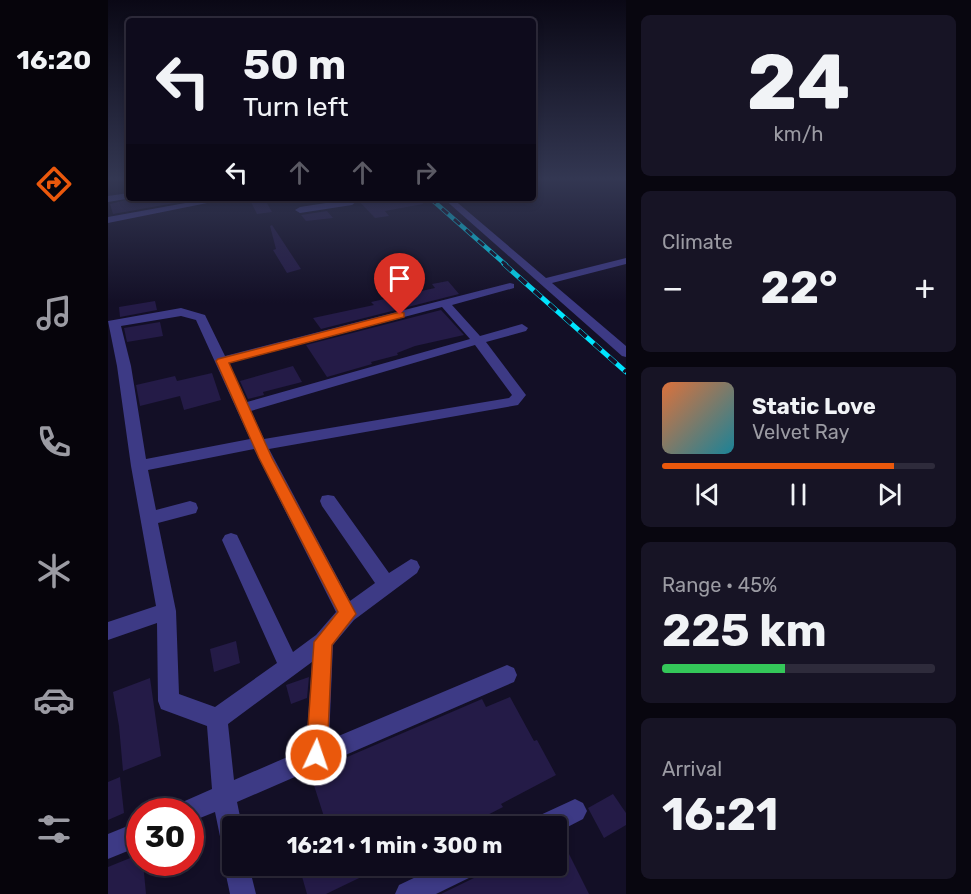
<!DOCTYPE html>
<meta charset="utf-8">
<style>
:root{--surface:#0e0b1c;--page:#171425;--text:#f1f3f6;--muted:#9b9ba3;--line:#2e2b3b;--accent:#ea580c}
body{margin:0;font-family:Rubik,sans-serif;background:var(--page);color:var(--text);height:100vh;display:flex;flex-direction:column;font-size:22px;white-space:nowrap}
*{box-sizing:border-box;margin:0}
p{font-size:20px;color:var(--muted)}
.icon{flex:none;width:33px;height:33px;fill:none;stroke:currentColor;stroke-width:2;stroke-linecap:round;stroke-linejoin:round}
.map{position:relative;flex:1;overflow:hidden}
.drawer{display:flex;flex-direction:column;gap:15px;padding:15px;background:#08060f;width:345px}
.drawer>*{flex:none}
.banner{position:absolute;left:18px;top:18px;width:410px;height:183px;border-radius:6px;box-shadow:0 3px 9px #0003,0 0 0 2px var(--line);background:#0e0b1c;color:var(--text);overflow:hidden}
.speed{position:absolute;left:18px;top:798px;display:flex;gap:12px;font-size:30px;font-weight:700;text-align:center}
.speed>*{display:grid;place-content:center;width:78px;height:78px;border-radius:50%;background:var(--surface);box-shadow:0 3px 9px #0003,0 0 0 2px var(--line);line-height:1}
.speed .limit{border:9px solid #d22;background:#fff;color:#111}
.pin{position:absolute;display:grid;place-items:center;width:51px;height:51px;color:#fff;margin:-62px -26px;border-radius:50% 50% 50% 0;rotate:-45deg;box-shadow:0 0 6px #0007}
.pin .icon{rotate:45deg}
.me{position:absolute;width:66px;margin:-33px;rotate:3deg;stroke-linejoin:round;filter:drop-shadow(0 0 4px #0008)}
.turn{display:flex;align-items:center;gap:21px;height:126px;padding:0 18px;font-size:27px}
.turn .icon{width:78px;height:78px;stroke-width:2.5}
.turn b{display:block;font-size:42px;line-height:51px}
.lanes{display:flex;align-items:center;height:57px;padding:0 18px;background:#0003;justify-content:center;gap:30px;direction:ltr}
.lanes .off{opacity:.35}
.big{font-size:45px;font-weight:700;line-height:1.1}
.drawer .tile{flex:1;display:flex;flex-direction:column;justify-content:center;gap:9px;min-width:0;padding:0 21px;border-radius:9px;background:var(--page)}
.drawer .dial{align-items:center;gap:0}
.dial b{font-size:78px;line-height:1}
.song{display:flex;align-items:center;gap:18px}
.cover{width:72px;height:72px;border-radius:9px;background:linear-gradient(135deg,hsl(20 70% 55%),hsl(190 70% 35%))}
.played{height:6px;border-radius:3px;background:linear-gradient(90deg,var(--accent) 85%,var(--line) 85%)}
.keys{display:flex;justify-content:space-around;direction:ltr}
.heat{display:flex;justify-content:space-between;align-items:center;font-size:33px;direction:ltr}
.charge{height:9px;border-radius:4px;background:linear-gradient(90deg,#34c759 45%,var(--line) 0)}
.trip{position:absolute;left:114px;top:816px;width:345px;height:60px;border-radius:6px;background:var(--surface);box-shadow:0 3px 9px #0003,0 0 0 2px var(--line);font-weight:700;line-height:60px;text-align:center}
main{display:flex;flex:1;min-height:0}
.tabs{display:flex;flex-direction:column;width:108px;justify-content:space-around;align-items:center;background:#06040b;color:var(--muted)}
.tabs .icon{width:42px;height:42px}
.tabs .selected{color:var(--accent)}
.tabs b{font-size:27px;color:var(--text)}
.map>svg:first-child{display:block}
</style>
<main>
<nav class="tabs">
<b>16:20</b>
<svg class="icon selected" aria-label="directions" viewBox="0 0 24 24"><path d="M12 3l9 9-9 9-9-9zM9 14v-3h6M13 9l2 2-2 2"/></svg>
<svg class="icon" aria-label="music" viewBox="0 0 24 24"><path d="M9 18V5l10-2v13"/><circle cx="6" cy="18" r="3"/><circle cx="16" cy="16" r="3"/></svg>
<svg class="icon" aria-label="phone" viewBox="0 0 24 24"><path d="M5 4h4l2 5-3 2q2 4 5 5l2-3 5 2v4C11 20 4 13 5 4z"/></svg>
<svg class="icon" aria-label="climate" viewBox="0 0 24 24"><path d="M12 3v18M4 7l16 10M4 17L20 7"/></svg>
<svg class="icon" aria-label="car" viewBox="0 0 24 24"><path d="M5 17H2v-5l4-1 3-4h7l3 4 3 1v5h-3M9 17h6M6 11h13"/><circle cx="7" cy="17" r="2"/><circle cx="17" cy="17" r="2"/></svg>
<svg class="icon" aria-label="filters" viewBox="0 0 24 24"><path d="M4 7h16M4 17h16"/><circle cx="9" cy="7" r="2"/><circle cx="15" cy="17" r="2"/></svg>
</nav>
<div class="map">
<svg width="518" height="894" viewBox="0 0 518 894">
<rect width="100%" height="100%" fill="#130f26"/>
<g fill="#241b47">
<path d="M26 198H78V201L5 214 2 204Z"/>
<path d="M141 198H156L164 212 149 214Z"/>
<path d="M248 198H314L315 204 277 211 281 216 267 218Z"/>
<path d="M219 211 225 218 198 221 193 215Z"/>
<path d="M164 225 193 269 179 273 165 250 168 249 162 226Z"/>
<path d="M340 281 351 294 213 329 205 318 266 305 263 302 327 288 324 284Z"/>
<path d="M47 301 49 310 12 317 11 307Z"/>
<path d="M333 310 356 335 307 346 289 353 290 355 263 362 264 364 219 377 198 345Z"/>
<path d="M52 322 55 336 19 342 16 328Z"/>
<path d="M185 366 194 382 155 392 156 395 140 399 132 381Z"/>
<path d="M104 373 113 400 76 410 72 396 32 406 28 385 67 376 69 381Z"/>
<path d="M128 641 132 663 106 672 102 649Z"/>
<path d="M201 677 199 698 183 704 178 685Z"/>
<path d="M42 678 53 756 15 771 11 726 5 692Z"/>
<path d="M402 697 426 741 429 740 448 775 393 804 395 807 358 826H219L202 773 374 699 378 707Z"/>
<path d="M12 777 16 813 0 820V782Z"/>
<path d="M505 794 518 813V825L496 838 480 808Z"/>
<path d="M451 834 481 894H333L368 877 374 866H448V835Z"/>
<path d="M32 854V862H35L38 894H0V867Z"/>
<path d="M191 866H276L218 894H199Z"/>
</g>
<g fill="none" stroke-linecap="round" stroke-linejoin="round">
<g fill="#3d3a85" fill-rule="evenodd">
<path d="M21 193V198H24L0 202V196Z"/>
<path d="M105 198H124L0 223V217Z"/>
<path d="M236 198H245L248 202 244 205 192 213 187 210 192 207 237 200Z"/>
<path d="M335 198H344L438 278 518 258V264L444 283 518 346V357L514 356Z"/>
<path d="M402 283 406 284V288L344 305 372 336 414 324 420 328 418 331 378 342 418 395 410 405 161 449 242 601 267 583 214 506 212 501 214 496 220 495 226 496 281 573 303 559 309 561 312 567 309 573 246 620 225 645 221 740 399 665 406 668 409 675 406 682 129 802 134 826H124V854L115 851 107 812 82 822V812H66L70 804 104 789 99 726 53 709 50 701 49 623 0 640V622L48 606 23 466 9 366 0 321 73 308 97 315 117 356ZM334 307 362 339 139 402 121 363ZM73 316 88 320 142 439 38 459 23 366 13 326ZM367 345 404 395 401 398 156 439 143 411ZM146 449 228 612 208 635 185 652 129 535 123 533 117 535 114 540 169 663 107 707 71 694 68 611 50 523 88 513 90 508 88 503 82 501 48 510 40 470ZM204 662 198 749 126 780 120 724Z"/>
<path d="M467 799 475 803 479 811 475 819 448 833V826H425L428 817Z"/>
<path d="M32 821V846L0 859V834Z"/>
<path d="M124 855V866H141L148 894H122L116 866 120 857Z"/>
<path d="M331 866H371L367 875 328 894H287L291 885Z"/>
</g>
<g stroke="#00e5ff" stroke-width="4.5">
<path id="rail-far1" d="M322 198 398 265"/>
</g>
<g stroke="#00e5ff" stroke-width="5">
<path id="rail" d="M396 264 518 372"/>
</g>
<use href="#rail-far1" stroke="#130f26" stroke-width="3" stroke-dasharray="8" stroke-linecap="butt"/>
<use href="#rail" stroke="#130f26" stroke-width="4" stroke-dasharray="10" stroke-linecap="butt"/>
</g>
<linearGradient id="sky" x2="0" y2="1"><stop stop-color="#0a0815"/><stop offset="0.59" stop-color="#333752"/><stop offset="1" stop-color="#333752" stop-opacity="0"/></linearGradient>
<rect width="518" height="303" fill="url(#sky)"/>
<path fill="#ea580c" stroke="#983908" stroke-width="1.5" d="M292 312 296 313V317L121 363 164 458 248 614 224 645 219 755 216 762 208 765 201 762 198 755 206 642 230 612 151 458 108 361 110 359Z"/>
</svg>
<div class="speed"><div class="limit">30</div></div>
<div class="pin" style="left:292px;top:315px;background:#d93025"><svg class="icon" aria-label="arrive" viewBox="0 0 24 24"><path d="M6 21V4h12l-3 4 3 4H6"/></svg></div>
<svg class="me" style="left:208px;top:755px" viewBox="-20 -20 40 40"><circle r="17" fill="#ea580c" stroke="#fff" stroke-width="3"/><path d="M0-11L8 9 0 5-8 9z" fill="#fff"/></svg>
<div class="trip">16:21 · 1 min · 300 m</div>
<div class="banner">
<div class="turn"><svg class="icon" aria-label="left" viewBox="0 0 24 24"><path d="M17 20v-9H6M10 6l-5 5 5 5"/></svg><div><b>50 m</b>Turn left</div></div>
<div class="lanes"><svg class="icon" aria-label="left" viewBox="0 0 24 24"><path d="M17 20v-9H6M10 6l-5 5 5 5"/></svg><svg class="icon off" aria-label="ahead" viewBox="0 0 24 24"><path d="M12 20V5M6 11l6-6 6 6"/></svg><svg class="icon off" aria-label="ahead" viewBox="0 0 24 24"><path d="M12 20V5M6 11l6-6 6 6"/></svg><svg class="icon off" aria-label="right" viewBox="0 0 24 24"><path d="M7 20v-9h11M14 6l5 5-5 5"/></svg></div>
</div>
</div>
<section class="drawer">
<div class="tile dial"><b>24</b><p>km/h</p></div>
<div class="tile"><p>Climate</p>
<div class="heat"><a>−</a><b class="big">22°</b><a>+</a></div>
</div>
<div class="tile">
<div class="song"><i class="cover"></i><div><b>Static Love</b><p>Velvet Ray</p></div></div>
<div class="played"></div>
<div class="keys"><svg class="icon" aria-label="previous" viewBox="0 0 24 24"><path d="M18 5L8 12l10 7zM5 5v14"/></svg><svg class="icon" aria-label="pause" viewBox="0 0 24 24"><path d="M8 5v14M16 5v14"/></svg><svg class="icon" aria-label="next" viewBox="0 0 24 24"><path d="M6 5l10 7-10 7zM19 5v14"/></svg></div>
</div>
<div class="tile"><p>Range · 45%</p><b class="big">225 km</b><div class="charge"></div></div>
<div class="tile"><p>Arrival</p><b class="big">16:21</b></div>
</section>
</main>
